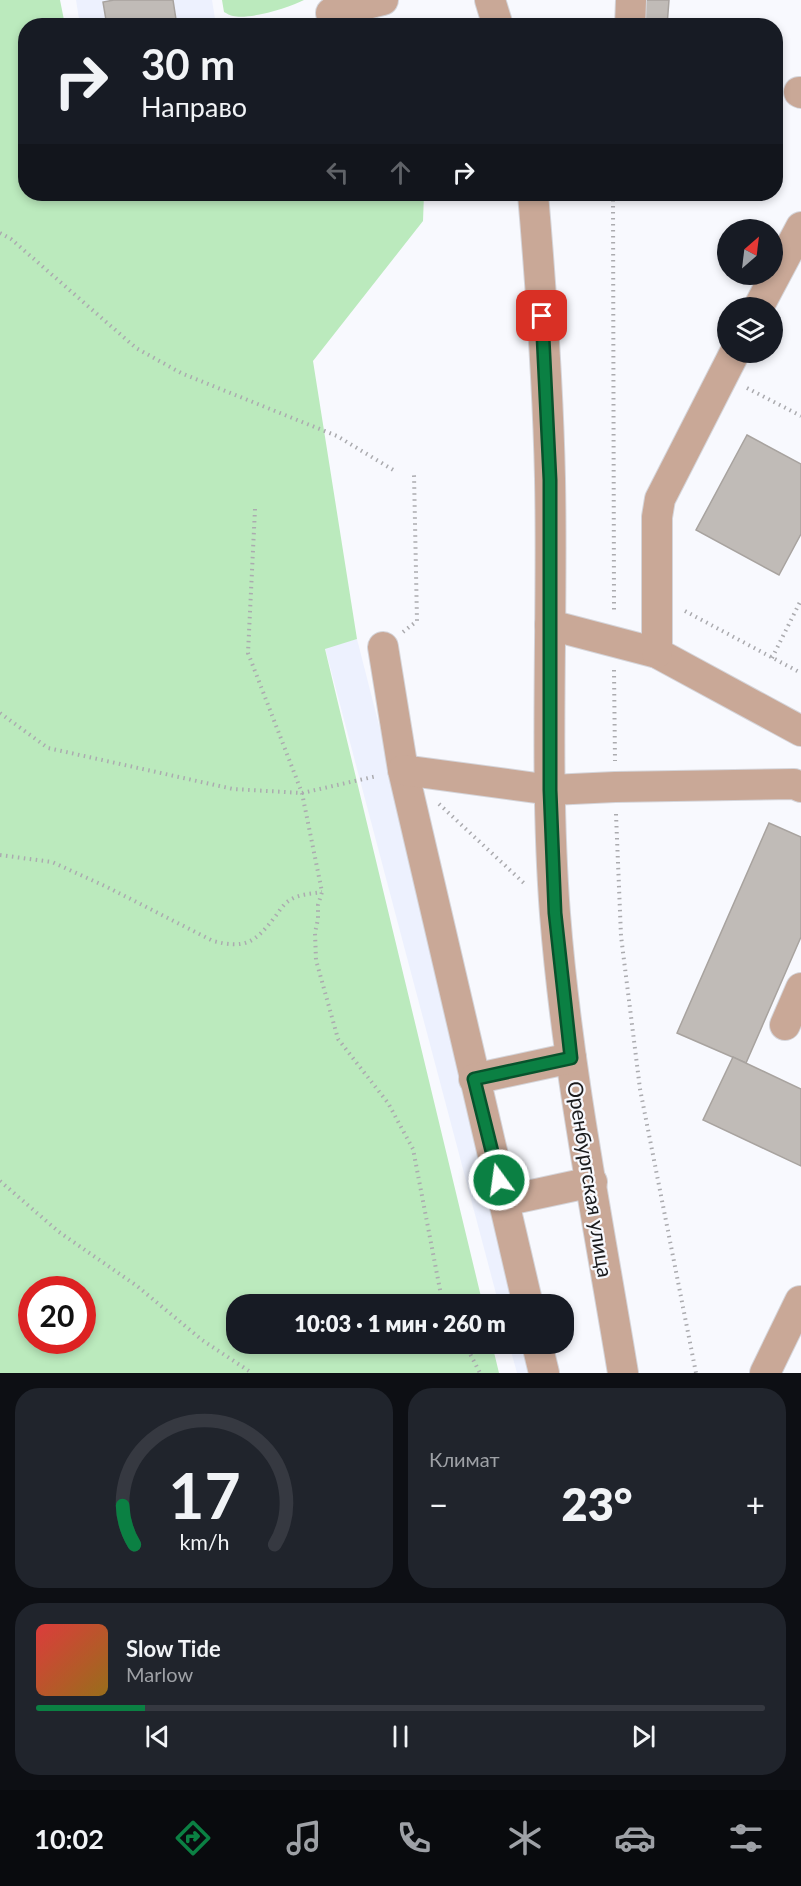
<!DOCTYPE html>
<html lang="ru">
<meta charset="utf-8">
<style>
:root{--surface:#171b24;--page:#20242c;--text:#f1f3f6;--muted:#9ea1a6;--line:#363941;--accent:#0b8043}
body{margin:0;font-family:Lato,sans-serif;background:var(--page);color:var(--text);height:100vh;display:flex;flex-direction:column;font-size:22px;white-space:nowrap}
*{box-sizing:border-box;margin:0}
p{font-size:20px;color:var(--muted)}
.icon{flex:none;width:33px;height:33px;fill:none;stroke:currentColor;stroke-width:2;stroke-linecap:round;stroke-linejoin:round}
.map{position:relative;height:1373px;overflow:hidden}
.details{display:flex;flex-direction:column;gap:15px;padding:15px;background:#0d0f14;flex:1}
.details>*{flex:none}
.top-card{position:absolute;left:18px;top:18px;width:765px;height:183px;border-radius:24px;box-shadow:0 3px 9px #0003;background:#171b24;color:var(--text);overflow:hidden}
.needle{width:39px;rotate:28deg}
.tools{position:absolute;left:717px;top:219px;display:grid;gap:12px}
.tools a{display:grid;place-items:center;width:66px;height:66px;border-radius:50%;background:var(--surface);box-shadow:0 3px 9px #0003;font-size:30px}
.speed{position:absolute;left:18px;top:1276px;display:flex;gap:12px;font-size:30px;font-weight:700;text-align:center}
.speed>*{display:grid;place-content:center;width:78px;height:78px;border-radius:50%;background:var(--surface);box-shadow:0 3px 9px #0003;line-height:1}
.speed .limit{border:9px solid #d22;background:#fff;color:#111}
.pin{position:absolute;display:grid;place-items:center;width:51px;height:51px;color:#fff;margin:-26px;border-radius:12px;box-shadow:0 3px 9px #0006}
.me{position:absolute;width:66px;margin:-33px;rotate:346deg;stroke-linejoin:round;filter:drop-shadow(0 0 4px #0008)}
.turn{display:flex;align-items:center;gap:21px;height:126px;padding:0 24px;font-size:27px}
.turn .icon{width:78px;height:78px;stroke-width:2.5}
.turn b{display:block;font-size:42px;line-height:51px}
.lanes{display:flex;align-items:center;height:57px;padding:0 24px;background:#0003;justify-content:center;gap:30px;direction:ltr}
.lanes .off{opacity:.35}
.big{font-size:45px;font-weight:800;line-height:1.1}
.details .card{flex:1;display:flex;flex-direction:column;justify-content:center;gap:9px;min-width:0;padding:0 21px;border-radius:24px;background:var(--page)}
.details .dial{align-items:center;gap:0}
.dial svg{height:156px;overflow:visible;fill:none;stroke:var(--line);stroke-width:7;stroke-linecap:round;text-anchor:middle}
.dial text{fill:var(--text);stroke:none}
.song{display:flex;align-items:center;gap:18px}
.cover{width:72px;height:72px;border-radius:9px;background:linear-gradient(135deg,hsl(0 70% 55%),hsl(40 70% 35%))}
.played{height:6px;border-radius:3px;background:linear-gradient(90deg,var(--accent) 15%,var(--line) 15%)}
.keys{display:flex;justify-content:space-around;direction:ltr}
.heat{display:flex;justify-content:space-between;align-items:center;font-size:33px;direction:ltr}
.details .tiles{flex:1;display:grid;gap:15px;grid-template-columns:1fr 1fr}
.card:last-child{grid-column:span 2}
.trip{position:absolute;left:226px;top:1294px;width:348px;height:60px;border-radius:24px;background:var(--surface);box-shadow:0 3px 9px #0003;font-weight:800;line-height:60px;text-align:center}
.tab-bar{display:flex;height:96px;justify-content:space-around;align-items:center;background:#090b0e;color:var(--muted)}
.tab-bar .icon{width:42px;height:42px}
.tab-bar .selected{color:var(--accent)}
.tab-bar b{font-size:27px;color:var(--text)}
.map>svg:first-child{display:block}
</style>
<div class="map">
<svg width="801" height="1373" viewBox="0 0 801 1373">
<rect width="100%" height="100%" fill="#f8f9fe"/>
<g fill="#edf1fe">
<path d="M76 0H212L216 25H80Z"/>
<path d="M357 639 527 1305H499L325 648Z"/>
<path d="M509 1344H537L545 1373H517Z"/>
</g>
<g fill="#bbeabd" fill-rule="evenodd">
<path d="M0 0H60L65 25 26 26V194H424L423 221 313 361 357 639 325 649 483 1305H237V1344H492L499 1373H0ZM32 1290H82V1341H32Z"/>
<path d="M222 0H304C289 8 249 20 233 16 231 16 226 13 224 12Z"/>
<path d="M377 15 379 26H319L337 18Z"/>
</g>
<g fill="#c0bbb7" stroke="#a8a39f" stroke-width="1.5">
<path d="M114 0H173L177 26H107L103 2Z"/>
<path d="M640 0H669L667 26 639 25Z"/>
<path d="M747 435 801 464V534L779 575 696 530Z"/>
<path d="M769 823 801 837V937L746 1063 677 1033Z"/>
<path d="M733 1057 801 1089V1166L703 1120Z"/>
</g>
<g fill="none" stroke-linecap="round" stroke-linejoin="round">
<g stroke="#d5d5da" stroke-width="32">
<g id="minor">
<path d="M490 0 498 26"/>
<path d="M331 13 383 0"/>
<path d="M630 26 631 0"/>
<path d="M799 92 801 93"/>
<path d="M533 194C541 288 548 384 550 479 553 624 544 769 555 914 567 1068 598 1221 623 1373"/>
<path d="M758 308 801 227"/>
<path d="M550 625 657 653 801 731"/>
<path d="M383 647 403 770 528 1305"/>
<path d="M657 653V517L660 499 735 352"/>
<path d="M403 770 551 790 615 787 794 784 801 787"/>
<path d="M785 1025 801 988"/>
<path d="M474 1079 571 1058"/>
<path d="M504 1201 592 1182"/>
<path d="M537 1344 544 1373"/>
<path d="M765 1373 800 1301"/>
</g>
</g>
<g stroke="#ababaf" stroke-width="4" stroke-dasharray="1.5 4.5" stroke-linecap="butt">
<path d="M613 194 614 614"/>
<path d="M0 233 11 239 136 348 181 373 337 436 395 471"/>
<path d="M747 388 801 416"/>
<path d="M255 509 248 653 302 793 322 892 318 905V919L315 933 316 960 338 1039 388 1103 413 1149 441 1295 446 1305"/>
<path d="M685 611 801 673"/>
<path d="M403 632 417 621 414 474"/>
<path d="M772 658 801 600"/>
<path d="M614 670 615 761"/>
<path d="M0 713 48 748 233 789 302 793 377 776"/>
<path d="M439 804 526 885"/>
<path d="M616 814 621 936 640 1089 696 1373"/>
<path d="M0 855 52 862 107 887 213 941C244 949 255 943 274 918 279 912 283 904 290 900 299 894 311 894 322 892"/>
<path d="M0 1181 59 1232 137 1286 202 1340 252 1373"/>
<path d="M465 1344 480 1373"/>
</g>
<use href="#minor" stroke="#c9a897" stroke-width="30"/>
</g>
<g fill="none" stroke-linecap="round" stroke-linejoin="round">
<g stroke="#07532c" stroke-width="15">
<path id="route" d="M499 1180 474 1079 571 1058 555 913 550 790V480L542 316"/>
</g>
<use href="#route" stroke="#0b8043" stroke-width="10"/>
</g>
<g text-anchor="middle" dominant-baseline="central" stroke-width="4.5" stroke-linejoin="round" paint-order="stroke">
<g font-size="21" fill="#1b1b1d" stroke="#f8f9fe">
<text transform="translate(591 1179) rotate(81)">Оренбургская улица</text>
</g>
</g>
</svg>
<div class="tools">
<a><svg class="needle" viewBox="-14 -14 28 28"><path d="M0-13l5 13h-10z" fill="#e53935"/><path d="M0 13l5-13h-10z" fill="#9ea1a6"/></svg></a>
<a><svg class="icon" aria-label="layers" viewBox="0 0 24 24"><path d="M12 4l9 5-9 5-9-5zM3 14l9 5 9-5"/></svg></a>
</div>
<div class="speed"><div class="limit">20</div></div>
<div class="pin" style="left:542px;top:316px;background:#d93025"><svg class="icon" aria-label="arrive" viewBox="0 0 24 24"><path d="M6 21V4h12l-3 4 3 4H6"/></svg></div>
<svg class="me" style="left:499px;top:1180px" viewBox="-20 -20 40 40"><circle r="17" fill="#0b8043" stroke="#fff" stroke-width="3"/><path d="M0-11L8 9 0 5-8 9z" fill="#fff"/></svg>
<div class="trip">10:03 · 1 мин · 260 m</div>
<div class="top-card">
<div class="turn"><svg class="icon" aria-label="right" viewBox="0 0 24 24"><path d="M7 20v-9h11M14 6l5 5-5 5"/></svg><div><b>30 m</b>Направо</div></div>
<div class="lanes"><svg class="icon off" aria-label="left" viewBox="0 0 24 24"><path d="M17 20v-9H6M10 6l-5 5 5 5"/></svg><svg class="icon off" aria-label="ahead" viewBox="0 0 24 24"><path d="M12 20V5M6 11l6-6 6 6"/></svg><svg class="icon" aria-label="right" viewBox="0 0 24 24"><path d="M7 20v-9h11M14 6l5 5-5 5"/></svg></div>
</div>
</div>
<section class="details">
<div class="tiles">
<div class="card dial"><svg viewBox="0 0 100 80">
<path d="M14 69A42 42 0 1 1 86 69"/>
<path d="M14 69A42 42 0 0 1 8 49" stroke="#0b8043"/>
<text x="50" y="56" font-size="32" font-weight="700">17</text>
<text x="50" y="72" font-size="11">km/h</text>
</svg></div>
<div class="card"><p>Климат</p>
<div class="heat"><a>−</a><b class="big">23°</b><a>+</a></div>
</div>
<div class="card">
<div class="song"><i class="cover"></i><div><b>Slow Tide</b><p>Marlow</p></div></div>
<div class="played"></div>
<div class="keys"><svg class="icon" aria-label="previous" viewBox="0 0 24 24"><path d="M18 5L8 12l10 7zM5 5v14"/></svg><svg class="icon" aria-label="pause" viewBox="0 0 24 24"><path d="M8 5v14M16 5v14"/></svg><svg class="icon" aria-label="next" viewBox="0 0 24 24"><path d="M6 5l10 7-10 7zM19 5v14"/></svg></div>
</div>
</div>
</section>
<nav class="tab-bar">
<b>10:02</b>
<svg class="icon selected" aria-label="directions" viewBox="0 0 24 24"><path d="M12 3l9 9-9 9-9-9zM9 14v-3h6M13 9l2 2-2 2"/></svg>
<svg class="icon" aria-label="music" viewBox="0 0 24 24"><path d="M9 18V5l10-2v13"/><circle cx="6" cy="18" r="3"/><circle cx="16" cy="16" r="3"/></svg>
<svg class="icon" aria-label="phone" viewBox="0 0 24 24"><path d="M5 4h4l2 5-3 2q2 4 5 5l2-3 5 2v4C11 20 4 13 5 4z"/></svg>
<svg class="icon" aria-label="climate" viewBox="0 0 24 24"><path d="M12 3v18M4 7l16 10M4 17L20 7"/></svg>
<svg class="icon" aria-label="car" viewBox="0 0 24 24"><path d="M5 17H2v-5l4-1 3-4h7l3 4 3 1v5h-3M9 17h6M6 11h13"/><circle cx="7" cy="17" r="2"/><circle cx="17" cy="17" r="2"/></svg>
<svg class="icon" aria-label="filters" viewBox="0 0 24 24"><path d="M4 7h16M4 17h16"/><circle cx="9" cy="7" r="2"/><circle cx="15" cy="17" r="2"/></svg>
</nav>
